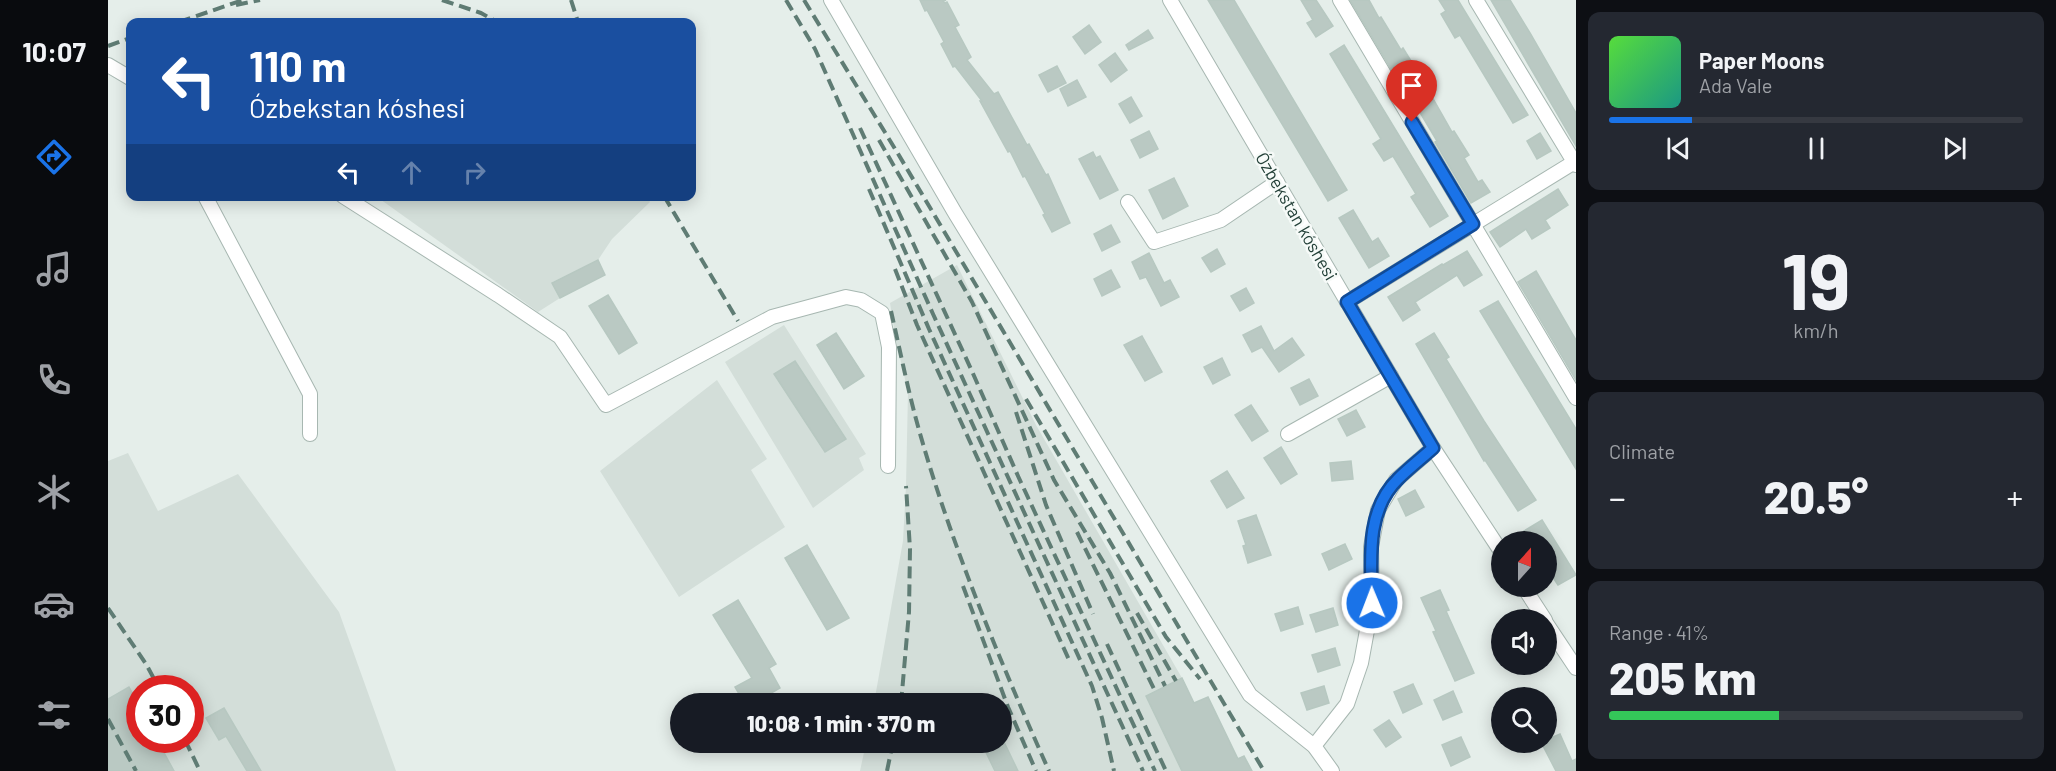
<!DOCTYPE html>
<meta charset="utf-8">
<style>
:root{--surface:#171b24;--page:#242831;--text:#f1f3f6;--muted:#9ea1a6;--line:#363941;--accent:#1a73e8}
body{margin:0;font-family:Barlow,sans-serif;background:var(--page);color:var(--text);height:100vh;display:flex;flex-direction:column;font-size:22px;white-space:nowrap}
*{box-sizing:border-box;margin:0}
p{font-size:20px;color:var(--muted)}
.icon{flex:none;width:33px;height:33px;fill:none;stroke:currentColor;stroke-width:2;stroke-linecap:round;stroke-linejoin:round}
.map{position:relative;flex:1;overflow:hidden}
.sheet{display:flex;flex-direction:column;gap:12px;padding:12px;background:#0d0f14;width:480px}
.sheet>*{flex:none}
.hud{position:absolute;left:18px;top:18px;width:570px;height:183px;border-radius:12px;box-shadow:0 3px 15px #0003;background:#1a4fa0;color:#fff;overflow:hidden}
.needle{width:39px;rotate:21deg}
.tools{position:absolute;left:1383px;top:531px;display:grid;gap:12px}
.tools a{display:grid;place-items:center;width:66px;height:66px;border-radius:50%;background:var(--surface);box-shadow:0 3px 15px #0003;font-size:30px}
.speed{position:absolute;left:18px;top:675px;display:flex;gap:12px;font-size:30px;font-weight:700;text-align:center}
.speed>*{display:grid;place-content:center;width:78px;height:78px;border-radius:50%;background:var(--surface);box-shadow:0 3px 15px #0003;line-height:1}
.speed .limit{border:9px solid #d22;background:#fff;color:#111}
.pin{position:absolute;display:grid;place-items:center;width:51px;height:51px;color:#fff;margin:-62px -26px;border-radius:50% 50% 50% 0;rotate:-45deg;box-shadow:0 0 6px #0007}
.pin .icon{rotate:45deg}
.me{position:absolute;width:66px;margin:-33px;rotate:359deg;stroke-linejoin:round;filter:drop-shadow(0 0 4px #0008)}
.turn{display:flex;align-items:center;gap:21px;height:126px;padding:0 24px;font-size:27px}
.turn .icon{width:78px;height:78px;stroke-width:2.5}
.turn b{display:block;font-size:42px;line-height:51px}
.lanes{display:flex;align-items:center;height:57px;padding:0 24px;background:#0003;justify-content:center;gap:30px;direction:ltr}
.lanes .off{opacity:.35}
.big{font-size:45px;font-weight:800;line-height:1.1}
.sheet .widget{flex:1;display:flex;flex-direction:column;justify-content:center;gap:9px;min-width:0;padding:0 21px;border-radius:12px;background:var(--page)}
.sheet .dial{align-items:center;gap:0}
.dial b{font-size:78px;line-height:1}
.song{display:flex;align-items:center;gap:18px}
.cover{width:72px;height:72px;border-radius:9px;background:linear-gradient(135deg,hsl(110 70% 55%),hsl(170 70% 35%))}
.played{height:6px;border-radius:3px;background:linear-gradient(90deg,var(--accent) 20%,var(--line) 20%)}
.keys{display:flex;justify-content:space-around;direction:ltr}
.heat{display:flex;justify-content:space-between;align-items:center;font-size:33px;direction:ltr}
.charge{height:9px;border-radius:4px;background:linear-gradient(90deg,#34c759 41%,var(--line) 0)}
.trip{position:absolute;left:562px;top:693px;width:342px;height:60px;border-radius:30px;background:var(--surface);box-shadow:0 3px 15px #0003;font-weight:800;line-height:60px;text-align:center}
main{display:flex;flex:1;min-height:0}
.dock{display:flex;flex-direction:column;width:108px;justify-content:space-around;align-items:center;background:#090b0e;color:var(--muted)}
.dock .icon{width:42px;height:42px}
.dock .active{color:var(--accent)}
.dock b{font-size:27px;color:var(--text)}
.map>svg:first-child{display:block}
</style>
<main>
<nav class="dock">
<b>10:07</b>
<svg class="icon active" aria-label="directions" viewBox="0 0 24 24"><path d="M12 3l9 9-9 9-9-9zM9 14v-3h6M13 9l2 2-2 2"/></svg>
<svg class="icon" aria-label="music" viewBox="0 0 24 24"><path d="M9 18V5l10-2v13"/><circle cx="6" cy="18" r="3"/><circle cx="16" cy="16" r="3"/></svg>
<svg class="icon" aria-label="phone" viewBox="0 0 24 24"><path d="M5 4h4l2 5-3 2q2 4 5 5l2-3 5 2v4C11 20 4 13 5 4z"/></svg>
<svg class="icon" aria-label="climate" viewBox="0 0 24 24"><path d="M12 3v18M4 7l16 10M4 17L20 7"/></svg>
<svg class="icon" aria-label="car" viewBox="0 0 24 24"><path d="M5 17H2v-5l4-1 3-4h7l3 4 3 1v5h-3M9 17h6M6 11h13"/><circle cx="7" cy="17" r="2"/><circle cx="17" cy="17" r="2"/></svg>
<svg class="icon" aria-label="filters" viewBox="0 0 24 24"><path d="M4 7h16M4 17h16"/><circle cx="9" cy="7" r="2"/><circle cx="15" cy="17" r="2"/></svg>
</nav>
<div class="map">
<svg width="1468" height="771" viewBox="0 0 1468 771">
<rect width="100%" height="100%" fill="#e5eeea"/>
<g fill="#d3ded9" fill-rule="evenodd">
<path d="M538 196 542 202 504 239 490 260 445 282 452 298 430 312 269 197Z"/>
<path d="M849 265 928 425 1074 678 1086 703 1100 697 1129 758 1136 756 1144 771H752L758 743 894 742V704L766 703 795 541 798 486 800 392 788 341 782 303Z"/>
<path d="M676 325 758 454 751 458 756 470 705 508 617 362Z"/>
<path d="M609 380 659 459 643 470 677 527 571 597 492 471Z"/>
<path d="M20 453 50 511 130 474 231 612 288 771H0V461ZM32 688H82V740H32Z"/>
</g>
<g fill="#bac9c3" stroke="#b7c8c1" stroke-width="1.5">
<path d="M812 0H838L835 1 837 3 839 2 851 25 847 27 863 57 859 60 886 94 890 92 919 145 921 144 938 175 940 174 962 223 944 232 935 215 937 214 917 176 915 177 902 151 900 152 872 101H874L847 66 845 67 833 44 836 42 819 10 817 11Z"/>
<path d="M1100 0H1126L1239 190 1220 201Z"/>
<path d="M1193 0H1208L1225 26 1208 37 1199 23 1205 20Z"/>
<path d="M1242 0H1261L1271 18 1273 17 1293 50 1295 48 1311 74 1344 132 1346 131 1361 155 1356 158 1370 182 1374 180 1382 192 1363 203 1327 142 1329 141 1310 109 1308 111Z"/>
<path d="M1331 0H1350L1420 115 1405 123 1352 35 1347 38 1333 14 1338 11Z"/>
<path d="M1383 0H1402L1422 33 1468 113V146Z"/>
<path d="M981 25 993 42 977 54 965 37Z"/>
<path d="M1040 30 1045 38 1021 50 1018 45Z"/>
<path d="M1236 45 1340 216 1322 227 1303 197 1308 194 1285 156 1276 161 1265 144 1273 139 1222 54Z"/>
<path d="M1007 53 1019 70 1003 82 991 65Z"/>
<path d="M949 66 958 83 940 92 931 75Z"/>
<path d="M969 80 978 97 960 106 952 89Z"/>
<path d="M1023 97 1034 116 1022 123 1011 104Z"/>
<path d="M1041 131 1050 149 1032 158 1023 140Z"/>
<path d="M1432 133 1443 151 1429 159 1419 141Z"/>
<path d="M985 152 988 158 992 156 1010 190 992 199 971 159Z"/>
<path d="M1066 178 1080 206 1055 219 1041 190Z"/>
<path d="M1450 189 1460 205 1437 220 1442 228 1424 239 1418 229 1392 247 1382 232Z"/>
<path d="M1245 210 1264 242 1270 238 1281 256 1261 268 1231 218Z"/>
<path d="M1003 225 1012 242 994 251 986 234Z"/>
<path d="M1109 249 1117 264 1103 272 1094 258Z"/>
<path d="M1359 251 1374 275 1356 286 1349 275 1307 302 1312 310 1295 321 1280 297 1334 264 1335 265Z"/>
<path d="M1041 253 1056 283 1062 280 1071 297 1053 306 1038 277 1032 279 1024 262Z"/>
<path d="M490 260 497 275 452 298 444 283Z"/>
<path d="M1003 270 1012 287 994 296 986 279Z"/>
<path d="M1428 271 1468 340V380L1410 282Z"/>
<path d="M1138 288 1146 303 1132 311 1123 296Z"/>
<path d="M500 295 529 343 511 354 481 306Z"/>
<path d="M1390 301 1468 429V469L1372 311Z"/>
<path d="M1153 326 1166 351 1184 338 1196 355 1171 372 1154 347 1144 352 1135 335Z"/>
<path d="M728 333 756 376 736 389 709 345Z"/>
<path d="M1326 333 1341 357 1338 359 1376 421 1428 500 1410 511 1377 460 1376 461 1308 344Z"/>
<path d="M1034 336 1054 372 1037 381 1016 345Z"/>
<path d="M1114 358 1122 375 1105 384 1096 367Z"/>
<path d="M687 361 738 439 717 452 666 374Z"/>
<path d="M1201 379 1210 396 1192 405 1183 388Z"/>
<path d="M1143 405 1160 431 1144 441 1127 415Z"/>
<path d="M1248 410 1257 427 1239 436 1230 419Z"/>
<path d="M1173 447 1189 474 1173 484 1156 458Z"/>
<path d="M1243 461 1245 479 1224 481 1222 463Z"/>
<path d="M1119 471 1136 498 1119 508 1103 481Z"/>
<path d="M1307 490 1316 507 1298 516 1290 499Z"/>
<path d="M1148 515 1163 555 1140 563 1135 546 1138 545 1130 521Z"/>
<path d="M1434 520 1468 575 1450 585 1438 567V542H1423L1416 531Z"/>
<path d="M1237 544 1244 559 1221 570 1214 554Z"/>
<path d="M699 545 741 618 719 630 677 558Z"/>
<path d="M1332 590 1341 610 1338 611 1366 673 1347 681 1325 632 1328 631 1313 598Z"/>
<path d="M630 600 668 664 661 668 672 688 644 704H637L627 687 644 678 605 615Z"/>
<path d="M1190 607 1195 624 1173 631 1167 614Z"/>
<path d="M1225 608 1230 625 1208 632 1202 615Z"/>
<path d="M1227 648 1232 665 1210 672 1204 655Z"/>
<path d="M1074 678 1086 703 1100 697 1130 759 1136 756 1144 771H1074L1038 696Z"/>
<path d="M1305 684 1314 704 1295 713 1286 692Z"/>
<path d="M1216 686 1221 703 1199 710 1193 693Z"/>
<path d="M21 687 32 707V740H49L66 771H0V699Z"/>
<path d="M1345 691 1354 712 1335 720 1326 700Z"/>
<path d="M116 708 153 771H139L118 736 111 740 98 718Z"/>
<path d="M1281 720 1293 737 1278 747 1266 730Z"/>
<path d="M1452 734 1464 761 1468 759V771H1448L1433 742H1438V740Z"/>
<path d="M1353 737 1362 757 1343 766 1334 745Z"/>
<path d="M873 742H896L910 771H887Z"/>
</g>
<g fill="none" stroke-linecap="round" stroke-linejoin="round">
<g stroke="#a7b7b1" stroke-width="16">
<g id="minor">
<path d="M723 0 847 213 1142 695 1206 746 1224 771"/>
<path d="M1062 0 1325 448 1394 553"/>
<path d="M1232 0 1468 398"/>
<path d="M1368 0 1468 165"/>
<path d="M0 65 22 78"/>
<path d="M97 196 202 394V434"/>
<path d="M235 196 390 295 452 337 498 405 664 317 738 297 753 300 774 313 781 347 780 466"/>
<path d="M1020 202 1046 242 1113 220 1169 182"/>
<path d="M1239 302 1468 161"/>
<path d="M1180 434 1283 376"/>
<path d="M1415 586 1437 620"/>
<path d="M1438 623 1468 668"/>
<path d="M1206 746 1239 704 1253 663 1264 603 1263 547 1270 510 1288 480 1325 448"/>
</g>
</g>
<use href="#minor" stroke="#fff" stroke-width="14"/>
<g stroke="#5f7c74" stroke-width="4" stroke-dasharray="12 6" stroke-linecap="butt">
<path d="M334 0 373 13 389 22"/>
<path d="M463 0 470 22"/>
<path d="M678 0 707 49 825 314 1035 771"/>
<path d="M696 0 789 152 1156 771"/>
<path d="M128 5 152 0"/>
<path d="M71 22 135 0"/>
<path d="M0 46 22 38"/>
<path d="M752 128 863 369 910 476 1047 771"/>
<path d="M771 140 864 302 946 480 1002 573 1057 686"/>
<path d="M761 189 821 329 984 686 994 718 1006 771"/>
<path d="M556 196 630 321"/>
<path d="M787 269 809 325 962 662"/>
<path d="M783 311C792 350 800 391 811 430 844 547 892 661 941 771"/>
<path d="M918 399 1058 637 1092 679"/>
<path d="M908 412 938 505 985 614"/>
<path d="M969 532 1047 691"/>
<path d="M855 586 900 707 928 771"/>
<path d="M0 608 38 664 51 688"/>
<path d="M1029 613 1068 681"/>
<path d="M999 644 1058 771"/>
<path d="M793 704 801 612 802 549 798 486"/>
<path d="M0 719 28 771"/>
<path d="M77 740 92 771"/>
<path d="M779 771 785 742"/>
</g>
</g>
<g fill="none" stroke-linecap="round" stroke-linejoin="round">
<g stroke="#114b97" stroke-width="15">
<path id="route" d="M1264 603C1263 561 1257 511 1290 479 1301 468 1314 458 1325 448L1239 302 1365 224 1304 122"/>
</g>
<use href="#route" stroke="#1a73e8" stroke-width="10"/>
</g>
<g text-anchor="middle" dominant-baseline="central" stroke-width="5" stroke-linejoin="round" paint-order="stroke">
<g font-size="18" fill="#244139" stroke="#f6faf8">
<text transform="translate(1189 216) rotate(60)">Ózbekstan kóshesi</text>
</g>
</g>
</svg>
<div class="tools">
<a><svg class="needle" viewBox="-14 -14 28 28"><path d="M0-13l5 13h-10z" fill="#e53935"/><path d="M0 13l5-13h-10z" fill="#9ea1a6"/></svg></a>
<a><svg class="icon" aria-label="sound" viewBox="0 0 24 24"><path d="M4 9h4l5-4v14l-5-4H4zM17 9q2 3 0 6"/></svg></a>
<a><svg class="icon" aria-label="search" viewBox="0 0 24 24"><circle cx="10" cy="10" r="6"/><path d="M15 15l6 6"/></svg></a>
</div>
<div class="speed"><div class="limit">30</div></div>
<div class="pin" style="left:1304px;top:122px;background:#d93025"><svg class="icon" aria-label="arrive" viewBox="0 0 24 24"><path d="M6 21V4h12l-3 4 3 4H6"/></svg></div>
<svg class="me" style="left:1264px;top:603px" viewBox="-20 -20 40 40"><circle r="17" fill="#1a73e8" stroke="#fff" stroke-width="3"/><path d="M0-11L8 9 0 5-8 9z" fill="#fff"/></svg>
<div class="trip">10:08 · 1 min · 370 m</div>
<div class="hud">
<div class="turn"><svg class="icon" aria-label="left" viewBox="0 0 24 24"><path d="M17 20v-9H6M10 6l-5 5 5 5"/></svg><div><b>110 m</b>Ózbekstan kóshesi</div></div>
<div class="lanes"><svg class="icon" aria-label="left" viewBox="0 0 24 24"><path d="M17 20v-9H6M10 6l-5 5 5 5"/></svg><svg class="icon off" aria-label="ahead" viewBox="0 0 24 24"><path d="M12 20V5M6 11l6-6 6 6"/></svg><svg class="icon off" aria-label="right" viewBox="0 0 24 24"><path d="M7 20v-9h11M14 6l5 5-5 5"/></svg></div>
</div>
</div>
<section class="sheet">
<div class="widget">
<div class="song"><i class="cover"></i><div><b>Paper Moons</b><p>Ada Vale</p></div></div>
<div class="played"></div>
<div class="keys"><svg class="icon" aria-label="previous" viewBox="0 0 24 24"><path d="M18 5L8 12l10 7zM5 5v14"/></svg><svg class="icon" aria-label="pause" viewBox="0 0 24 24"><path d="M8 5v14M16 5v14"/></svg><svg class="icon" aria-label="next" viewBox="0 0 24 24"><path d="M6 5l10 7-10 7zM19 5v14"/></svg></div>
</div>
<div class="widget dial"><b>19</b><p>km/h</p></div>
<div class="widget"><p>Climate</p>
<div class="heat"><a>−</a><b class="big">20.5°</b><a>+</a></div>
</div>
<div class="widget"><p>Range · 41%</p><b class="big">205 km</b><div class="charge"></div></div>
</section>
</main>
